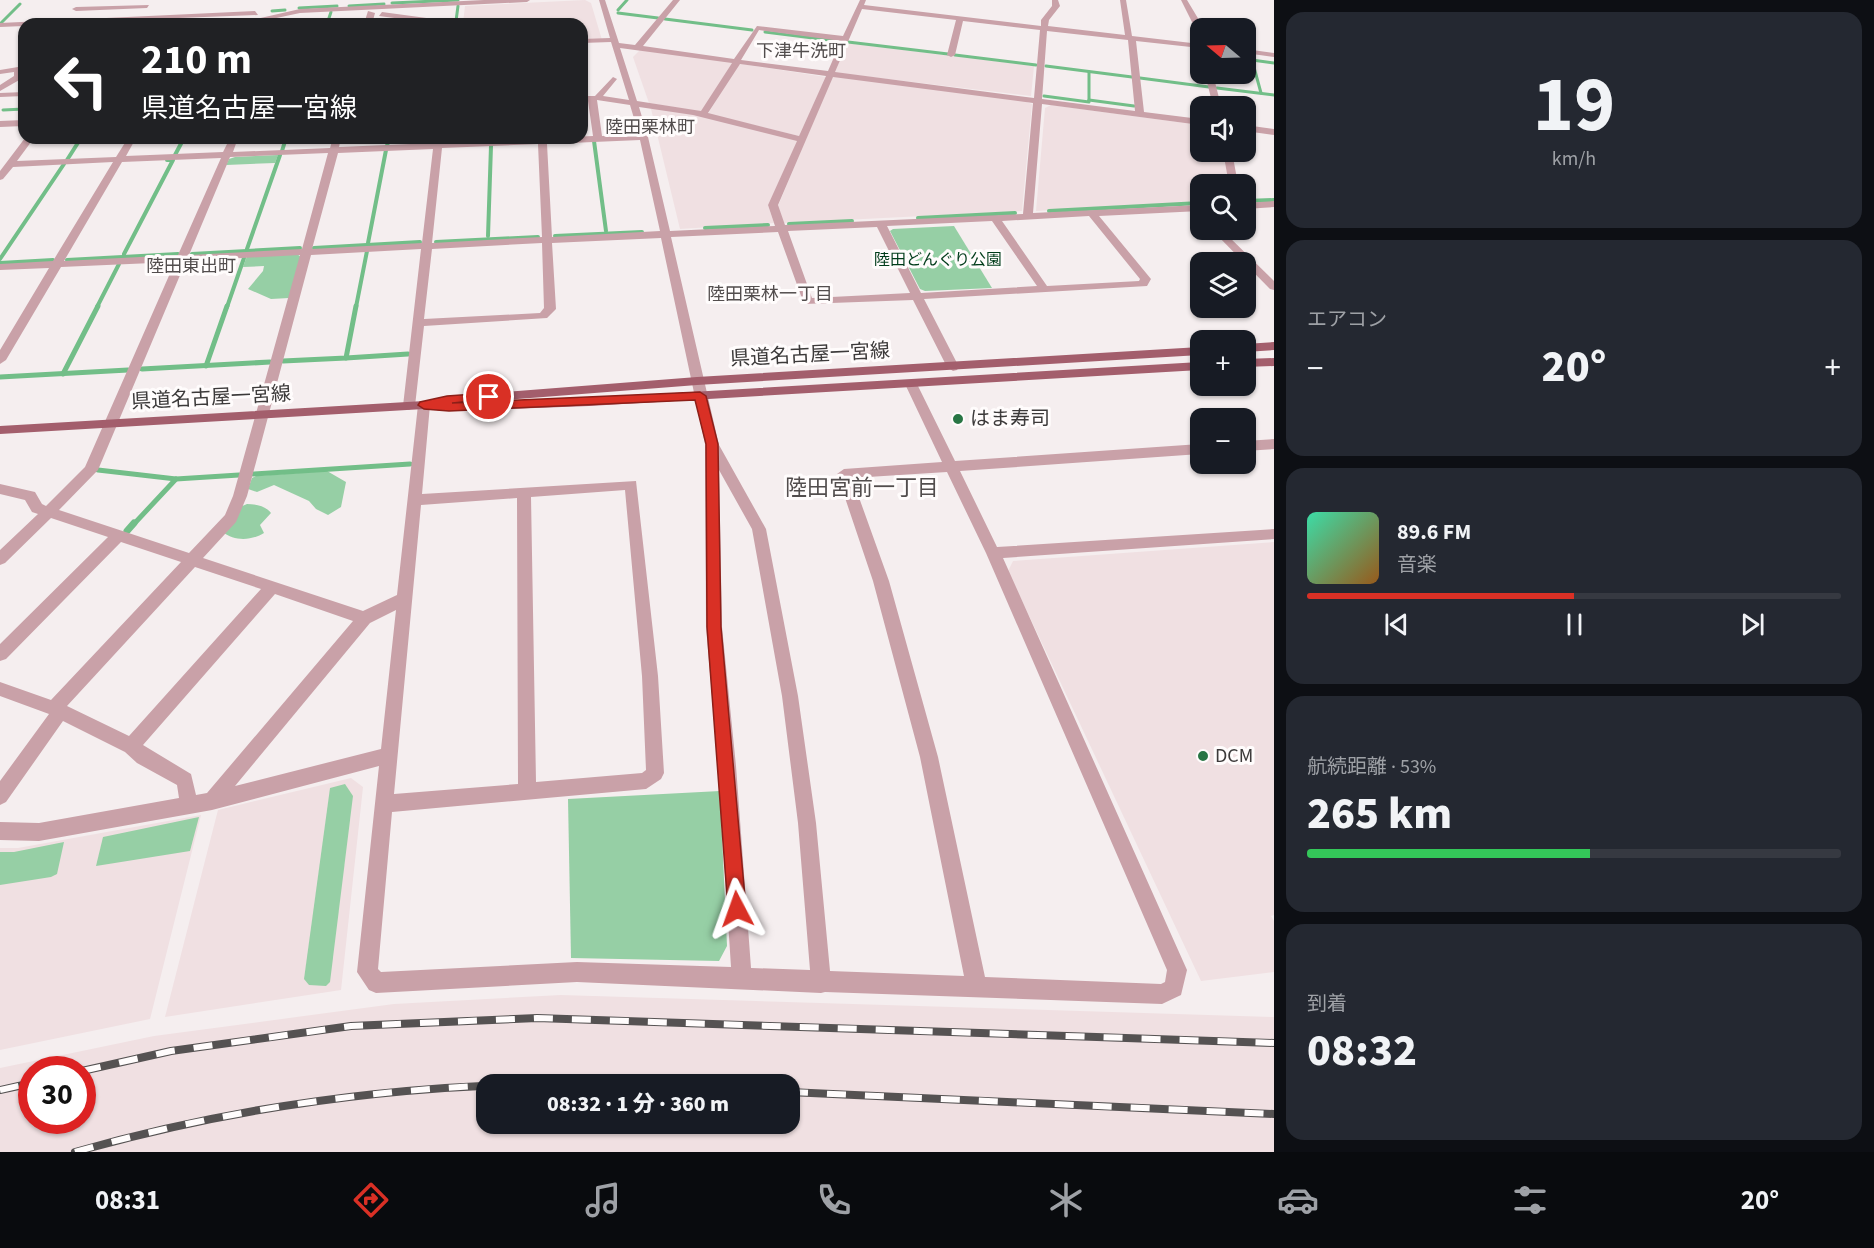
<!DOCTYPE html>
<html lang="ja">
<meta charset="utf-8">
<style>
:root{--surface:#171b24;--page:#242831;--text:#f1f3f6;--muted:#9ea1a6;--line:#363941;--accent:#d93025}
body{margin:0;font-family:"Source Sans 3","Noto Sans JP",sans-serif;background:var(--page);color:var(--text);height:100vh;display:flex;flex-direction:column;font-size:22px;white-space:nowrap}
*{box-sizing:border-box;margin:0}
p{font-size:20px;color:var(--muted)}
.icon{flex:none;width:33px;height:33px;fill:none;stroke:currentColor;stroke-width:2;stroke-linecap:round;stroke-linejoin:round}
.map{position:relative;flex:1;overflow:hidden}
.sheet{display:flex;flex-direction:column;gap:12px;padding:12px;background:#0d0f14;width:600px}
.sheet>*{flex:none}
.top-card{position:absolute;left:18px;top:18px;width:570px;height:126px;border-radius:18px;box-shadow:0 2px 4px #0004;background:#202124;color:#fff;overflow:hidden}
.needle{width:39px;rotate:289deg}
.buttons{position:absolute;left:1190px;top:18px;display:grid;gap:12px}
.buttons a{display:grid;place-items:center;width:66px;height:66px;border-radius:12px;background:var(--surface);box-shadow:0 2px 4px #0004;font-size:30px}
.speed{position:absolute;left:18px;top:1056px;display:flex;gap:12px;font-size:30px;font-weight:700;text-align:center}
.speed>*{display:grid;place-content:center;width:78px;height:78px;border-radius:50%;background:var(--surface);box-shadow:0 2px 4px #0004;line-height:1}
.speed .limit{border:9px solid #d22;background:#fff;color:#111}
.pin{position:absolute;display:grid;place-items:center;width:51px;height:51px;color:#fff;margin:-26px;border:3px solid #fff;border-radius:50%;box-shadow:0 2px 6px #0007}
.me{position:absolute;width:66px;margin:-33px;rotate:356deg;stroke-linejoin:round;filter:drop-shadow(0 0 4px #0008)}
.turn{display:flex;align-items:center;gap:21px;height:126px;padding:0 24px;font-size:27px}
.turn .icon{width:78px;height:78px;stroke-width:2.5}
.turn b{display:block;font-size:42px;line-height:51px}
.big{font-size:45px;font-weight:800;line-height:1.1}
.sheet .card{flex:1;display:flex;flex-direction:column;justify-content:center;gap:9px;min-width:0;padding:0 21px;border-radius:18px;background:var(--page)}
.sheet .dial{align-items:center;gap:0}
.dial b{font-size:78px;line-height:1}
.song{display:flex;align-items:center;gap:18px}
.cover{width:72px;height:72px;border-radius:9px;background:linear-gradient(135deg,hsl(160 70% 55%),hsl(30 70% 35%))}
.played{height:6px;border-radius:3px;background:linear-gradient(90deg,var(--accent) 50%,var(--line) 50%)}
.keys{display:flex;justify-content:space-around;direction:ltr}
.heat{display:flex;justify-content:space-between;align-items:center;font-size:33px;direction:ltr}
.charge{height:9px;border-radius:4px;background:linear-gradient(90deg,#34c759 53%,var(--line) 0)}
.trip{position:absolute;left:476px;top:1074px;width:324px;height:60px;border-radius:18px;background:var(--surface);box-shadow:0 2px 4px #0004;font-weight:800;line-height:60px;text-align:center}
.tab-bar{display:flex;height:96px;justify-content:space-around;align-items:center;background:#090b0e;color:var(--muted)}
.tab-bar .icon{width:42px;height:42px}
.tab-bar .current{color:var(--accent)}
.tab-bar b{font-size:27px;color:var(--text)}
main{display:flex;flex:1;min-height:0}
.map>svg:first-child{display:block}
</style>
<main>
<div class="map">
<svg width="1274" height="1152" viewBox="0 0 1274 1152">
<rect width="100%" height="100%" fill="#f5eeef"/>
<g fill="#f0e0e2" fill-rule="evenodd">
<path d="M585 0 591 3 602 40 582 39V24L463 23 465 6Z"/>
<path d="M846 43 1034 66 1031 96 837 73 834 71Z"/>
<path d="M640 50 730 62 732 63 701 112 649 103 633 57Z"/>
<path d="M742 64 826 77 799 136 708 114 737 65Z"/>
<path d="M836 76 1024 101 1032 104 1022 211 784 223 778 206 832 77Z"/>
<path d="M1051 105 1200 125V152H1222L1230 184H1200V202L1036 211 1045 108Z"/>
<path d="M655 108 694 114 798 140 768 205 774 223 680 229 651 109Z"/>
<path d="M1274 542V915L1271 916 1274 921V972L1201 981 1008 571 1013 561Z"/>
<path d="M351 778 363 787 341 990 165 1017 218 810Z"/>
<path d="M201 815 150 1019 0 1050V848H18Z"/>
<path d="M561 995 1274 1017V1152H0V1068L154 1036 394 1004ZM32 1070H82V1120H32ZM789 1084V1124H486V1084Z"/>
</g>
<g fill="#96cfa5">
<path d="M278 155 275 163 226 165 229 159 235 157Z"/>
<path d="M954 226 992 288 925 291 920 289 890 231 893 229Z"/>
<path d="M297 254 301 257 289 298 271 299 248 289 263 271 264 266 243 267 247 256Z"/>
<path d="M327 471 346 482 341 507 328 515 316 509 309 501 274 485 257 492 248 489 252 478 256 476Z"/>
<path d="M247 504C255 504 266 506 271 513L260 525 264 533C254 540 234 542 223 532L240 507Z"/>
<path d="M345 784 353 796 330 982 326 986 309 985 304 979 330 788Z"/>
<path d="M720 791 727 946 719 961 571 958 568 799Z"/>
<path d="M199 817 190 851 96 866 103 837Z"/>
<path d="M64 842 57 874 51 877 0 885V852H14Z"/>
</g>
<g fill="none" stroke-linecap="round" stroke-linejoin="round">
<g stroke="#72be88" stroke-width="3">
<path d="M392 3 458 0"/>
<path d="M349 6 384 4"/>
<path d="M299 8 337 6"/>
<path d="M618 10 627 0"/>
<path d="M272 11 285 10"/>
<path d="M618 13 658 18"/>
<path d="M665 19 752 30"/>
<path d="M456 21 458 6"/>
<path d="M1 23 20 4"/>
<path d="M327 24 331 12"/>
<path d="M765 32 837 41"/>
<path d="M848 42 948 54"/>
<path d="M955 55 1036 65"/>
<path d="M1245 60H1252L1261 93"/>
<path d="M1252 60 1274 63"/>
<path d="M1046 66 1132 77"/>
<path d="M1140 78 1209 87"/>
<path d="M1217 88 1274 95"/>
<path d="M1044 96 1089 102V72"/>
<path d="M1089 100 1134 106"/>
<path d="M3 110 24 109"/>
</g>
<g stroke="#72be88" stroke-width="4">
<path d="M594 141 606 231"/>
<path d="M387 146 389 138"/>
<path d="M282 151 286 138"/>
<path d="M175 155 184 138"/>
<path d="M67 160 81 138"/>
<path d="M1245 201 1274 200"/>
<path d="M1049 211 1200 203"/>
<path d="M918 218 1015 213"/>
<path d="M789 224 852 221"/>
<path d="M705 228 768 225"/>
<path d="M488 236 491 146"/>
<path d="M555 236 642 232"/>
<path d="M436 242 538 237"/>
<path d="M368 243 386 150"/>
<path d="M314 248 420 242"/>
<path d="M247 249 280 155"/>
<path d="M124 254 173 160H167"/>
<path d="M192 254 300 248"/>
<path d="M0 259 64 164"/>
<path d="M67 260 178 254"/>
<path d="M0 263 53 260"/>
<path d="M97 307 119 264"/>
<path d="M227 307 244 258"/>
<path d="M356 307 367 251"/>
</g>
<g stroke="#72be88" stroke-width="5">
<path d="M346 358 408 354"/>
<path d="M283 361 346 358 356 306"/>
<path d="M206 366 227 306"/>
<path d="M142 369 270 362"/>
<path d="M63 374 98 306"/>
<path d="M0 377 128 370"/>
<path d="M98 470 176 479 239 475"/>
<path d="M253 474 410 464"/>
<path d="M133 525 176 479"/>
</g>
<path stroke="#72be88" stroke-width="7" d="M127 531 134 523"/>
<g fill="#c9a1a8" fill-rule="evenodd">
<path d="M484 0H530L527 2 300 13 248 24H234L300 9Z"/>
<path d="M599 0H605L619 43 635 45 673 0H680L643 46 734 59 757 26 843 36 860 0H866L864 5 1041 26V20L1052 6V0H1058L1060 6 1049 20 1048 26 1125 35 1120 0H1126L1132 36 1200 44V48L1136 41 1144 112 1200 119V125L1042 104 1033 213 1200 205V211L1099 216 1151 279 1147 286 924 299 959 367 957 370 953 371 947 367 913 300 804 304 778 232 671 237 719 445 766 529 798 696 816 823 830 971 964 976 920 757 873 581 837 474 844 469 942 462 905 384 907 381H915L917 384 955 461 1200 444V454L960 471 997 547 1274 529V539L1003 558 1187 970 1181 995 1162 1004 825 992 821 993 577 982 376 993 369 990 357 972 379 766 212 810 39 841 0 840V822L39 823 179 798 177 785 137 763 125 752 63 721 6 802 0 805V781L49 714 0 696V682L51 700 181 562 121 542 6 659 0 661V644L108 537 51 518 5 563 0 565V550L38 514 32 512 25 500 0 494V484L35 492 42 504 46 506 85 467 175 262 61 267 6 360 0 364V350L49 268 0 270V264L53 261 113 162 13 167 3 179 0 180V171L25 138H34L17 161 116 157 128 138H136L126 156 223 152 230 138H238L233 152 330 148 333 138H341L339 147 434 143 435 138H443V143L593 136 588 101 582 102V96H595L613 77 617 79 603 96 629 100 611 42 582 43V39L610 38ZM862 9 956 20 947 55 951 57 955 55 963 21 1040 30 1034 98 835 72ZM759 30 841 41 828 71 741 60ZM1047 31 1128 40 1135 111 1042 99ZM620 48 732 63 701 111 637 101ZM740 64 826 76 799 136 708 113ZM833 77 1033 103 1023 214 785 225 778 205ZM597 100 630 105 639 135 602 136ZM639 107 693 115 797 141 768 205 775 226 670 231 648 137ZM640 140 660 231 552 237 547 144ZM538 144 542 237 432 243 442 148ZM433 149 422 243 312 249 338 153ZM328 153 302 249 189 255 230 157ZM221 158 178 255 64 261 122 162ZM1089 216 1140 279 1139 281 1047 286 1002 221ZM992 221 1037 286 921 293 887 226ZM877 227 910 293 812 298 788 231ZM661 238 705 444 706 627 718 766 731 967 577 962 381 972 378 969 392 812 646 789 661 779 664 773 658 676 636 481 422 494 430 405 424 401 418 405 397 595 363 611 203 558 236 522 247 496 311 255 421 249 403 406 409 410 415 406 424 326 547 318 556 309 552 243ZM542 243 544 308 540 313 424 319 432 249ZM300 255 233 496 225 515 189 553 59 510 98 470 186 261ZM719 470 752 529 782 696 798 823 810 970 751 968 736 766 722 627ZM947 472 986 553 1167 970 1165 982 1161 984 985 977 938 757 889 581 852 478ZM625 490 642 676 646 770 642 773 536 782 531 497ZM517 498 518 784 394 794 421 505ZM195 567 261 589 129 736 67 706ZM275 594 353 621 207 793 196 795 191 774 143 745ZM396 610 381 749 235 786 370 623Z"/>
<path d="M1181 0H1187L1202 25 1203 28H1200V32L1196 30Z"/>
<path d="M149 5 147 8 76 11 72 9 76 7Z"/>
<path d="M255 11 258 15 24 24V26L0 27V23Z"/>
<path d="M368 11 375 13 372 24H364Z"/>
<path d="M382 12 456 22 460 24H440L379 16Z"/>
<path d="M1245 49 1274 53V57L1245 53Z"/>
<path d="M24 66 21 79 0 91V85L14 76V72L0 74V70Z"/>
<path d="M1205 74H1213L1221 106H1213Z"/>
<path d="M24 92V96L0 97V93Z"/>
<path d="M24 120V126L0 127V121Z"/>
<path d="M1245 125 1274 129V135L1245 131Z"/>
<path d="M1223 152H1232L1238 184H1229Z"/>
<path d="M1274 201V207L1245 209V203Z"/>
<path d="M1212 230H1222L1274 281V290L1270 289Z"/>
<path d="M1274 439V449L1245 451V441Z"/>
</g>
<g fill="#a35e6c" fill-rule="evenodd">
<path d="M1274 342V350L1245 352V344Z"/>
<path d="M1200 347V355L697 385 504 400 498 396 504 392 697 377Z"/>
<path d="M1274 358V366L1245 367V359Z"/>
<path d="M1200 362V370L589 406 449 411 424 409 0 434V426L424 401 449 403 589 398Z"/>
</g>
<g stroke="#555252" stroke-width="8">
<g id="rail">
<path d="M82 1071 171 1051 351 1026 537 1018 1274 1043"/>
<path d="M0 1090 32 1083"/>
<path d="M789 1092 1274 1114"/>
<path d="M75 1152C253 1101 437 1080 622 1084"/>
</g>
</g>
<use href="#rail" stroke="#fffcfc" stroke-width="6" stroke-dasharray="19" stroke-linecap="butt"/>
</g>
<path fill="#d93025" stroke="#8d1f18" stroke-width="1.5" d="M700 392 706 396 718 444 721 627 746 909 744 915 737 918 731 915 728 909 707 627 706 444 695 400 449 411 424 409 418 405 420 402 447 396 489 393 495 397 493 399 452 403Z"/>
<g fill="#287544" stroke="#fffcfc" stroke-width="2">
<circle cx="958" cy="419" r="6"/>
<circle cx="1203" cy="756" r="6"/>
</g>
<g text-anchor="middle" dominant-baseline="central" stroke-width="6" stroke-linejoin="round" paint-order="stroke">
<g font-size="16" fill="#003c1a" stroke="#fffcfc">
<text x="938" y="260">陸田どんぐり公園</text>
</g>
<g font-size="18" fill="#524d4d" stroke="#fffcfc">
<text x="801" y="51">下津牛洗町</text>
<text x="650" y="127">陸田栗林町</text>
<text x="191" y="266">陸田東出町</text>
</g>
<g font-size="18" fill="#524d4d" stroke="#fffcfc">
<text x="770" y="294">陸田栗林一丁目</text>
</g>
<g font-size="20" fill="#3c3a3a" stroke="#fffcfc">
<text transform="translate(810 355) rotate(-3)">県道名古屋一宮線</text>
<text transform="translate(211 398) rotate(-3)">県道名古屋一宮線</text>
</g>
<g font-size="20" fill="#3c3a3a" stroke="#fffcfc" text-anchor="start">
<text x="970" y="419">はま寿司</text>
<text x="1215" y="756">DCM</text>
</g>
<g font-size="22" fill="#524d4d" stroke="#fffcfc">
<text x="862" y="488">陸田宮前一丁目</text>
</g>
</g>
</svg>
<div class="buttons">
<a><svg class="needle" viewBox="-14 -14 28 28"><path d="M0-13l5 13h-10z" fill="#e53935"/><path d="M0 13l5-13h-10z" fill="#9ea1a6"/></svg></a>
<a><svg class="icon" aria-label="sound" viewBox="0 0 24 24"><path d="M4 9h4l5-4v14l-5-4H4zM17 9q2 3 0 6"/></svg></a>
<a><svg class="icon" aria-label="search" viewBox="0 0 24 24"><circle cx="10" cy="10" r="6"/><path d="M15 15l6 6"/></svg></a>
<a><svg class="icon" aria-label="layers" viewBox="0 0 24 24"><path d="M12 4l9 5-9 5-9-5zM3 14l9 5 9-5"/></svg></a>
<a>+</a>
<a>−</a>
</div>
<div class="speed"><div class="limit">30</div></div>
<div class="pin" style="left:489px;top:397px;background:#d93025"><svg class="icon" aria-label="arrive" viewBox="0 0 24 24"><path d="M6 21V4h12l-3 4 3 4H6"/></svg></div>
<svg class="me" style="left:737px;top:909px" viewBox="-20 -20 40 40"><path d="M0-17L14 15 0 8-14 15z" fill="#d93025" stroke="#fff" stroke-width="4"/></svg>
<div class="trip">08:32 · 1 分 · 360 m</div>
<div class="top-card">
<div class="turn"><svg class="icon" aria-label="left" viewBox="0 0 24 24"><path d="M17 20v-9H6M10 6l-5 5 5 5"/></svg><div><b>210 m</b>県道名古屋一宮線</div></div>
</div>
</div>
<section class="sheet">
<div class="card dial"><b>19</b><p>km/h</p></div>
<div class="card"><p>エアコン</p>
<div class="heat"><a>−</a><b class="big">20°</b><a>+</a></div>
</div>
<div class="card">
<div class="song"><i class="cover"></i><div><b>89.6 FM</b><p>音楽</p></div></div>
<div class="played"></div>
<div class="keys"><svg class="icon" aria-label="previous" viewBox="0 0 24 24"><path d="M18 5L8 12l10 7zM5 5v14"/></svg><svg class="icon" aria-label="pause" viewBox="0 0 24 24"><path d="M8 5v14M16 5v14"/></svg><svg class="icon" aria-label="next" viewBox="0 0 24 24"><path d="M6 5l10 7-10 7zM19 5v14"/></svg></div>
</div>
<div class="card"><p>航続距離 · 53%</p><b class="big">265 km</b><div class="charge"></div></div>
<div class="card"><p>到着</p><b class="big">08:32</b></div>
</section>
</main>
<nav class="tab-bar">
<b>08:31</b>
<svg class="icon current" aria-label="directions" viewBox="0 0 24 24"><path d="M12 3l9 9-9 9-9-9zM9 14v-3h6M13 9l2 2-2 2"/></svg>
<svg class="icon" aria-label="music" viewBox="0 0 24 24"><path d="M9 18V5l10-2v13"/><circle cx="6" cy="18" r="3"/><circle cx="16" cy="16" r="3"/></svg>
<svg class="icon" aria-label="phone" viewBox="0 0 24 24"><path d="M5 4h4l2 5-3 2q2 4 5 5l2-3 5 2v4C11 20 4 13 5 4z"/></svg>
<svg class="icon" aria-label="climate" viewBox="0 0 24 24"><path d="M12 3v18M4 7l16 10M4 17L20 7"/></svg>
<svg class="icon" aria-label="car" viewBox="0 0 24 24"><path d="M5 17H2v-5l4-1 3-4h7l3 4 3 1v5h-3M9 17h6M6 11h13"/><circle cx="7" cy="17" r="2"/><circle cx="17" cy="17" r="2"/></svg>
<svg class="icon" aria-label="filters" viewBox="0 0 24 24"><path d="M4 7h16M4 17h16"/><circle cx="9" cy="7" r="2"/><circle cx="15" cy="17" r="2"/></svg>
<b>20°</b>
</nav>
